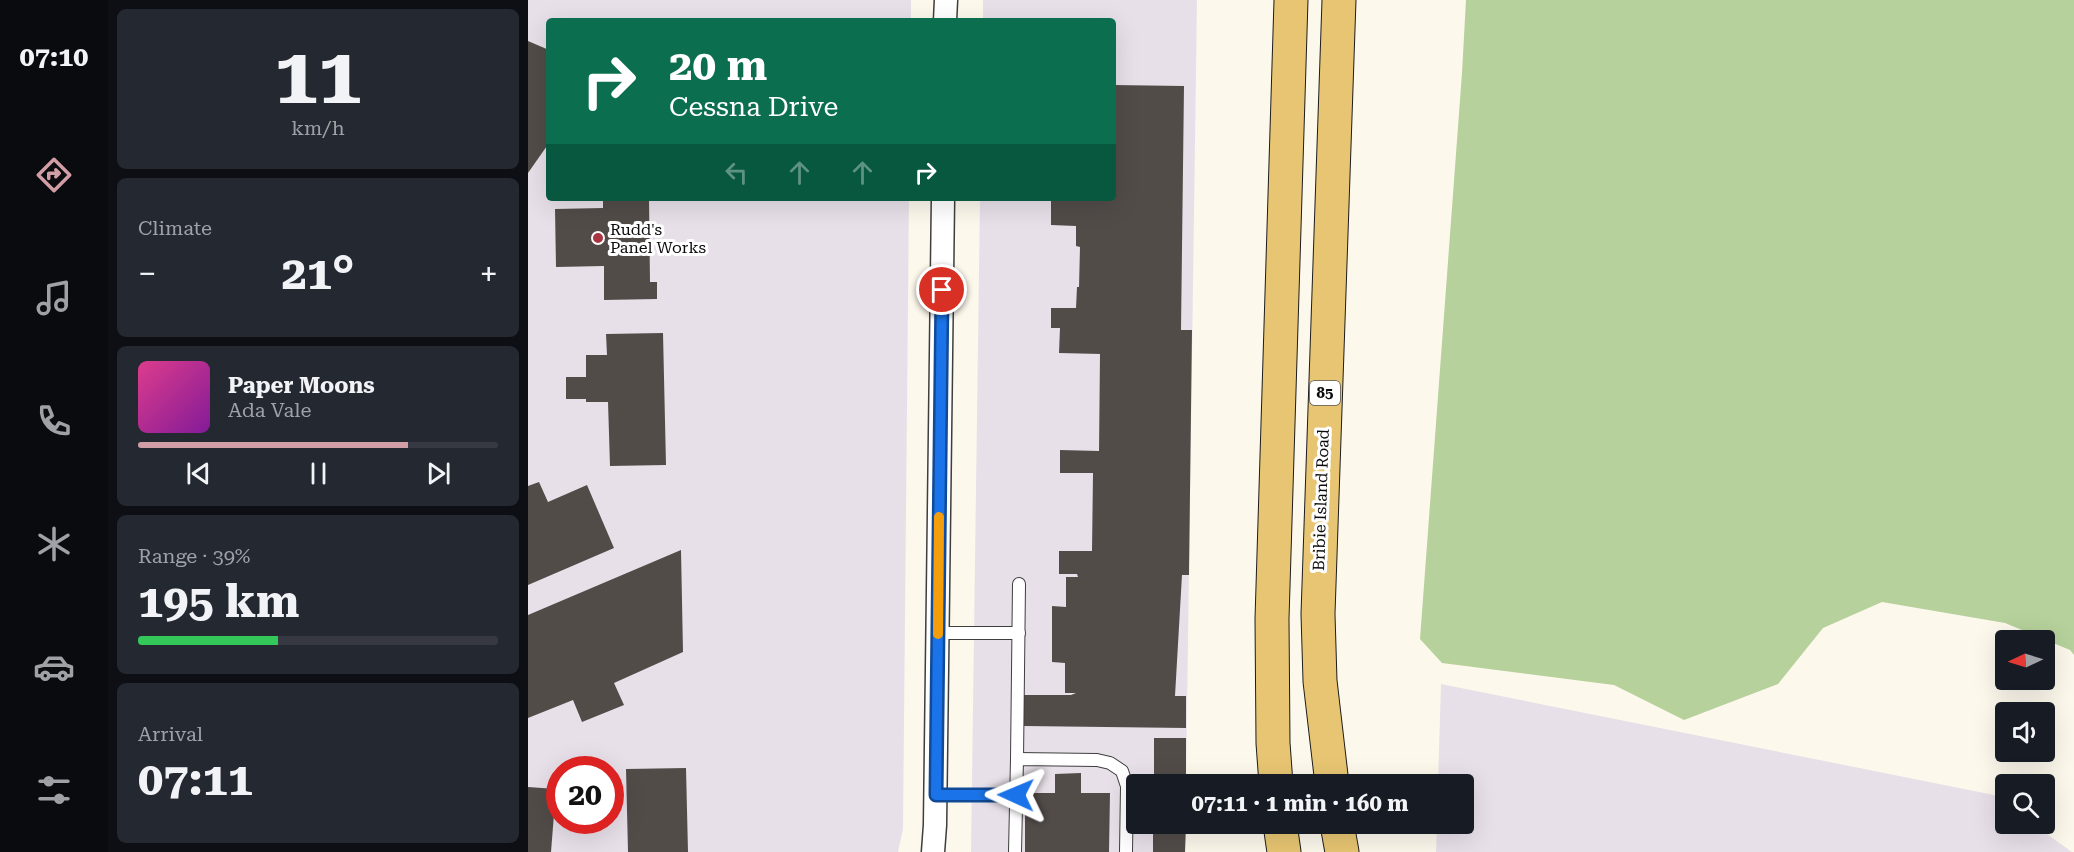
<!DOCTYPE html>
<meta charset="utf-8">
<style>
:root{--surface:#171b24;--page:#242831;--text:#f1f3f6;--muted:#9ea1a6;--line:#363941;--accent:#d19ea5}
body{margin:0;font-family:"Roboto Serif",serif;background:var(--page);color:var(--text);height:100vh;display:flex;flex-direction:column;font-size:22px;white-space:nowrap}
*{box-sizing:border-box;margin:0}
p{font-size:20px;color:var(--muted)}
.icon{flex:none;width:33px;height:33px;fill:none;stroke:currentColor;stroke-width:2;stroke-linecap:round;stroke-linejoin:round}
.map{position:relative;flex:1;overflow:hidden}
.drawer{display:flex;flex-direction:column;gap:9px;padding:9px;background:#0d0f14;width:420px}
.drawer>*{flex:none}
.banner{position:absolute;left:18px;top:18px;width:570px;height:183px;border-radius:6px;box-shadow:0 6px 24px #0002;background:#0b6e4f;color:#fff;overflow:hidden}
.needle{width:39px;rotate:266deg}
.tools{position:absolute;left:1467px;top:630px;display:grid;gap:12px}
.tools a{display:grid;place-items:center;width:60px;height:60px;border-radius:6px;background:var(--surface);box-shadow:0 6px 24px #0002;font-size:30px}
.speed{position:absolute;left:18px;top:756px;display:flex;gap:12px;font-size:30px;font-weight:700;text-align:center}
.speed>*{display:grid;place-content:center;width:78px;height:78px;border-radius:50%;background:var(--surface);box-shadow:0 6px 24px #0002;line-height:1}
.speed .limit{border:9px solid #d22;background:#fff;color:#111}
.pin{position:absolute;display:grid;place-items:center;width:51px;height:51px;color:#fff;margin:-26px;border:3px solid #fff;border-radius:50%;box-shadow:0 2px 6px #0007}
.me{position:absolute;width:66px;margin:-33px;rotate:271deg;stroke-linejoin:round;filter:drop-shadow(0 0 4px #0008)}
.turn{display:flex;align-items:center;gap:21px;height:126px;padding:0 24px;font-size:27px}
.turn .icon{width:78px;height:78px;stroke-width:2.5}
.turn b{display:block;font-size:42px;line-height:51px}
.lanes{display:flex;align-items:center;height:57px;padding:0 24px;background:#0003;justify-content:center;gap:30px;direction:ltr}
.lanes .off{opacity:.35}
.big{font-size:45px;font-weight:700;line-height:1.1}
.drawer .widget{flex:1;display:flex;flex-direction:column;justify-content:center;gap:9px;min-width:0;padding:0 21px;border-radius:9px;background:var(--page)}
.drawer .dial{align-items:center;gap:0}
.dial b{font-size:78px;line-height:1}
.song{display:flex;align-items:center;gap:18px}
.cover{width:72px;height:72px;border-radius:9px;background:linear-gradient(135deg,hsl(330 70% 55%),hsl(290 70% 35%))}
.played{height:6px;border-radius:3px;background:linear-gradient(90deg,var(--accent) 75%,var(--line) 75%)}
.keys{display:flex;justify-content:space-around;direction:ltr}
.heat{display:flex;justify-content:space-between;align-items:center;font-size:33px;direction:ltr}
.charge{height:9px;border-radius:4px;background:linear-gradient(90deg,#34c759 39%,var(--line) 0)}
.trip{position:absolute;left:598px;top:774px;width:348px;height:60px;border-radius:6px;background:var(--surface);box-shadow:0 6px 24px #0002;font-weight:700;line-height:60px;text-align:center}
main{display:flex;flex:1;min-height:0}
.tabs{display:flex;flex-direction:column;width:108px;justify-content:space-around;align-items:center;background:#090b0e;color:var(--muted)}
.tabs .icon{width:42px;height:42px}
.tabs .current{color:var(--accent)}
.tabs b{font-size:27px;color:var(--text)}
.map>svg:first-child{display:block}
</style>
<main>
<nav class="tabs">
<b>07:10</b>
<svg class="icon current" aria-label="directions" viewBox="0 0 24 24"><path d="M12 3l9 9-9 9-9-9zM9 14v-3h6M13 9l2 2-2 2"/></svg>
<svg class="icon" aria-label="music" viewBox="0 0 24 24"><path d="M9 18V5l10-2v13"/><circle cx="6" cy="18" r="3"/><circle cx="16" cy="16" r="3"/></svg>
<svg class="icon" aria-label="phone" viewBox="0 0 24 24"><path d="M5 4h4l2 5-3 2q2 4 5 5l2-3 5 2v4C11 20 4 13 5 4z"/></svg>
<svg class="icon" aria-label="climate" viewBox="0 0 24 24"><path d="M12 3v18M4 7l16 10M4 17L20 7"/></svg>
<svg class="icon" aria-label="car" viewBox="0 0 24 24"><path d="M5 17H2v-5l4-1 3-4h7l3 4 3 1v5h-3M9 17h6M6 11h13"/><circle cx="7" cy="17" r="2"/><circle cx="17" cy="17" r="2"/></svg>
<svg class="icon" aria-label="filters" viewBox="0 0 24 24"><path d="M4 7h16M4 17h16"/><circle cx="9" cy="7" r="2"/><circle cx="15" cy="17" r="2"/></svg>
</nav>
<section class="drawer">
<div class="widget dial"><b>11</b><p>km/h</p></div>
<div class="widget"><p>Climate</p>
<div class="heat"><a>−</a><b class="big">21°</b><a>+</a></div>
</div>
<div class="widget">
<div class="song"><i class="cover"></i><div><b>Paper Moons</b><p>Ada Vale</p></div></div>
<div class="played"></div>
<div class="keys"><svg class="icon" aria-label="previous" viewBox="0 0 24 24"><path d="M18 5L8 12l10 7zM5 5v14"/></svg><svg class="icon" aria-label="pause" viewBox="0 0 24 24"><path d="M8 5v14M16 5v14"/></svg><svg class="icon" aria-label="next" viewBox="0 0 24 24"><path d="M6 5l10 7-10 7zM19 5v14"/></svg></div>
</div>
<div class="widget"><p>Range · 39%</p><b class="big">195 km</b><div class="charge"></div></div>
<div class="widget"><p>Arrival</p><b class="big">07:11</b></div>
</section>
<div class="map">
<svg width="1546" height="852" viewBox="0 0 1546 852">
<rect width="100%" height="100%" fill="#fdf8ec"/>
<g fill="#e8e0e9" fill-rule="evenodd">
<path d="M0 0H383V21H21V198H381L375 829 370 852H0ZM32 770H82V820H32Z"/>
<path d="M455 0H669L658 784H609V824H658L657 852H443L452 198H585V21H455Z"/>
<path d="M913 684 1466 795 1477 803 1478 824H1505L1544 852H908L909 824H936V784H910Z"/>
</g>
<path fill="#b6d19b" d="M938 0H1546V655L1542 650 1477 623 1354 602 1295 628 1250 684 1156 720 1086 685 914 663 892 639 934 73Z"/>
<g fill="#524c49">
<path d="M0 41 21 50V143L0 173Z"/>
<path d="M585 85 656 86 653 330H664L661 575H654L647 696H658V728L496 726V695H543L548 693H537V663L524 662V606L538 607V577H550L549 574H531V551H564L565 473H532V450L571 451 572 354 531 353 532 328H523V308H548L549 287H551L552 247 548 246V226L523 225V198H585Z"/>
<path d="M75 198H121L122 282H129V299L76 300V266L28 267 27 209 75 208Z"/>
<path d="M135 333 138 465 82 466 80 402H58V399H38V377H58V355H79L78 334Z"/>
<path d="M11 482 20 502 59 485 86 548 0 585V486Z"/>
<path d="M153 550 155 652 86 683 96 705 54 722 45 700 0 718V615Z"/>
<rect x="626" y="738" width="32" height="46"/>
<path d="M158 768 160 852H100L98 769Z"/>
<path d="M553 773V793H582L581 852H497V793H527V774Z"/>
<path d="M0 787 28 789 23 852H0Z"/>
<path d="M625 824H658L657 852H625Z"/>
</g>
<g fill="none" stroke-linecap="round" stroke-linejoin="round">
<g stroke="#3e3e3e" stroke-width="14">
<g id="service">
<path d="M410 633H491"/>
<path d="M489 759 491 584"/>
<path d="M408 795H488"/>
<path d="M487 852 489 759 569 760 582 763 594 771 599 786 598 852"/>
</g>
</g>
<g stroke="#3e3e3e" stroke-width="25">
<g id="minor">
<path d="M417 21 418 0"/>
<path d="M405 852 407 825 415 198"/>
</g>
</g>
<g stroke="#1c1c1c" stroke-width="35">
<g id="primary">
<path d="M748 784 745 743 744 619 763 0"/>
<path d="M804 784 792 681 790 614 811 0"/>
<path d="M752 824 756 852"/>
<path d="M809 824 814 852"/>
</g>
</g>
<use href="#service" stroke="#fff" stroke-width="12"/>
<use href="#minor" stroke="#fff" stroke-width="22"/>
<use href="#primary" stroke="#e7c572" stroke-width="33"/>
</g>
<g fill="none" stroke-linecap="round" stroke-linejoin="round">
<g stroke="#114b97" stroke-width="15">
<path id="route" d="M414 290 408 795H488"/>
</g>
<use href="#route" stroke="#1a73e8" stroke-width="10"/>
<path stroke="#f59e0b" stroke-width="10" d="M410 634 411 517"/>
</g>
<circle fill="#a93541" stroke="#fff" stroke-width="2" cx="70" cy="238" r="6"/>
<g text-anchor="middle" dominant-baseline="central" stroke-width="6" stroke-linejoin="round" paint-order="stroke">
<rect fill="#fff" stroke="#545454" stroke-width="1.5" x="782" y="381" width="30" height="24" rx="4.5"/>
<g font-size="15" font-weight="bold" fill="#0b0b0b">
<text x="797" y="393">85</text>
</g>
<g font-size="16" fill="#0b0b0b" stroke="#fff" text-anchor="start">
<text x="82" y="229">Rudd's<tspan x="82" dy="18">Panel Works</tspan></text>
</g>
<g font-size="16" fill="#0b0b0b" stroke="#fff">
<text transform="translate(793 500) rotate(-88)">Bribie Island Road</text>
</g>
</g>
</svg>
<div class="tools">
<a><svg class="needle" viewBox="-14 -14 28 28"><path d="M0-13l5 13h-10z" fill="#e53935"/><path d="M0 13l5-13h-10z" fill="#9ea1a6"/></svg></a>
<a><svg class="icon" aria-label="sound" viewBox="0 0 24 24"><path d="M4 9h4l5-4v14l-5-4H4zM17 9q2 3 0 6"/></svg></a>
<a><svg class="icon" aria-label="search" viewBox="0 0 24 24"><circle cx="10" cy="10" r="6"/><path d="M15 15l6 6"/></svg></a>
</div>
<div class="speed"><div class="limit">20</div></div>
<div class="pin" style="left:414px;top:290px;background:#d93025"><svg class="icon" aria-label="arrive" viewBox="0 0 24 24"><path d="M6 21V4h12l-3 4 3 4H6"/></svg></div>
<svg class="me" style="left:488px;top:795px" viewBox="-20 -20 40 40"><path d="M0-17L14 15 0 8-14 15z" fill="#1a73e8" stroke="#fff" stroke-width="4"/></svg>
<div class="trip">07:11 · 1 min · 160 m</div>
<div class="banner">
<div class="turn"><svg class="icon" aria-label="right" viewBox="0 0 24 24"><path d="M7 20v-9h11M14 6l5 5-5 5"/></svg><div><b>20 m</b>Cessna Drive</div></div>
<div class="lanes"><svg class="icon off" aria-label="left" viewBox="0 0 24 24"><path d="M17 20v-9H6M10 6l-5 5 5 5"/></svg><svg class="icon off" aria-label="ahead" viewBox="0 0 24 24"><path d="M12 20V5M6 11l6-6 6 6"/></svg><svg class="icon off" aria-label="ahead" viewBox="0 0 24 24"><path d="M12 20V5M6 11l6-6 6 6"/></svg><svg class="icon" aria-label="right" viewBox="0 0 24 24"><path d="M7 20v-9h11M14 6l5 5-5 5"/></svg></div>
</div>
</div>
</main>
